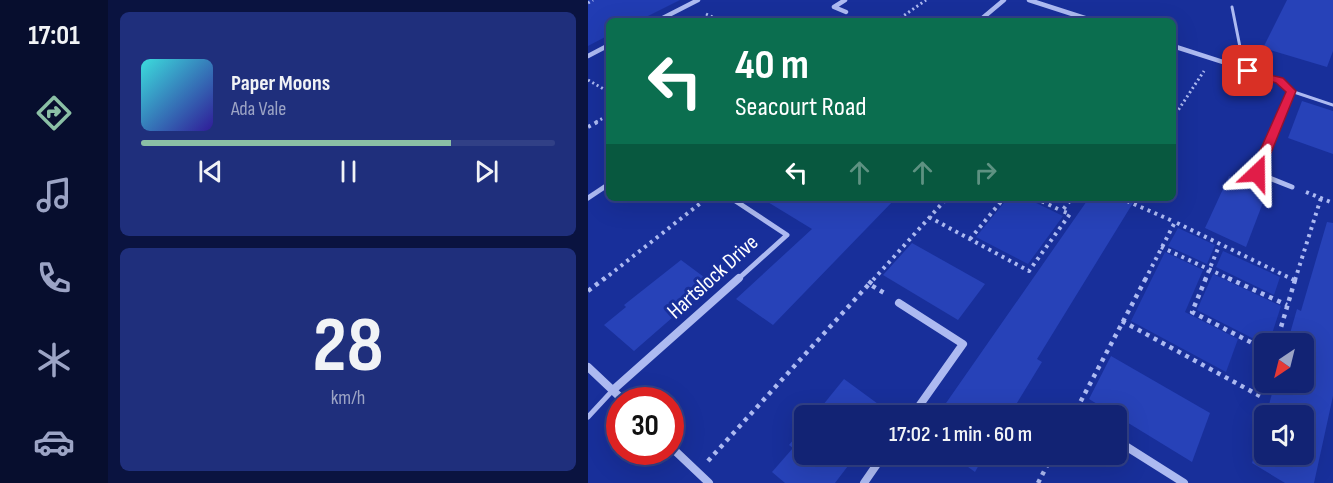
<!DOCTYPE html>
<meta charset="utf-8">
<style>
:root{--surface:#122374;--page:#1f2f7c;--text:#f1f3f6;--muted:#9ca4c5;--line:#314086;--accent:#8abfa5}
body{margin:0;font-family:"Sofia Sans Condensed",sans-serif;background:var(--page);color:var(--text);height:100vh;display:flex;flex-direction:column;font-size:22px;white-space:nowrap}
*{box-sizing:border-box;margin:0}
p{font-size:20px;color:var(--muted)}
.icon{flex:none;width:33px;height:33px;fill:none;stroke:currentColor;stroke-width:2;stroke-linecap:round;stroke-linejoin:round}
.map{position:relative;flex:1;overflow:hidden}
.drawer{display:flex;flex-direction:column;gap:12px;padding:12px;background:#0a1340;width:480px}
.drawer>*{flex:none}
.hud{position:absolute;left:18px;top:18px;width:570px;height:183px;border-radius:9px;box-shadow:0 6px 24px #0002,0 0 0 2px var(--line);background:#0b6e4f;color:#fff;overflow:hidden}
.needle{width:39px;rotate:215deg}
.controls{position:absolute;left:666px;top:333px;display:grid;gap:12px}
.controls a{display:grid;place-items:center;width:60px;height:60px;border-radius:9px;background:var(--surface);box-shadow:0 6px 24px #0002,0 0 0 2px var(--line);font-size:30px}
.speed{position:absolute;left:18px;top:387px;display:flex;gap:12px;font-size:30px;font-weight:700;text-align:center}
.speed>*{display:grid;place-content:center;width:78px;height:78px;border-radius:50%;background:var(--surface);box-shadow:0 6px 24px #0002,0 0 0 2px var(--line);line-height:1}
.speed .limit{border:9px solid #d22;background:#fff;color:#111}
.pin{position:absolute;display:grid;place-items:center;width:51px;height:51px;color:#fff;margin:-26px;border-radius:12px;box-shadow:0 3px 9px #0006}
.me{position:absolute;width:66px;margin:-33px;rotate:23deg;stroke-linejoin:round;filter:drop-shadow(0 0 4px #0008)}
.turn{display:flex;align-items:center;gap:21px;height:126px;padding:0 30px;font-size:27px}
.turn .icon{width:78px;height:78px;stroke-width:2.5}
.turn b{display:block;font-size:42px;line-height:51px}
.lanes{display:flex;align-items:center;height:57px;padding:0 30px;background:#0003;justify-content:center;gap:30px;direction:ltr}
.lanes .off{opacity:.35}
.drawer .tile{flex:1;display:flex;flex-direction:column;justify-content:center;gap:9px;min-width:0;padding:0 21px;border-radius:9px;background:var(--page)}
.drawer .dial{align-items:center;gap:0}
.dial b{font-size:78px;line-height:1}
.song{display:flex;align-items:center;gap:18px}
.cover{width:72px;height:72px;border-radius:9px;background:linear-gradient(135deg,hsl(180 70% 55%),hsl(250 70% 35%))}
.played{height:6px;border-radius:3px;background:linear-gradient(90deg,var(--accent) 75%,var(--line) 75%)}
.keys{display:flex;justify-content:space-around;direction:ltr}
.trip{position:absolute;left:206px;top:405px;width:333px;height:60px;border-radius:9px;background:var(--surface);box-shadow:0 6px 24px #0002,0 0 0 2px var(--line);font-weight:600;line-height:60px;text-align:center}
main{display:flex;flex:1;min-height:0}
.tabs{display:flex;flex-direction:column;width:108px;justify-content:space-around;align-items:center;background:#070e2e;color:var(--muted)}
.tabs .icon{width:42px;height:42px}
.tabs .current{color:var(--accent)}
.tabs b{font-size:27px;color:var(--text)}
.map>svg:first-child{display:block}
</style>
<main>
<nav class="tabs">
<b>17:01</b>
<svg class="icon current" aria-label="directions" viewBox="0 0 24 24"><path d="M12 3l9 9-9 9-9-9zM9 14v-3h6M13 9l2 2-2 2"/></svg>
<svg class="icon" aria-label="music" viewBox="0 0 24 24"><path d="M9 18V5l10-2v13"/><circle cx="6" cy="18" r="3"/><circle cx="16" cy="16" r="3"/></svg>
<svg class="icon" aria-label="phone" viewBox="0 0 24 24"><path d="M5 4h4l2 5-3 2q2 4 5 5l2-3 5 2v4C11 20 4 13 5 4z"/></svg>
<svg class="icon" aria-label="climate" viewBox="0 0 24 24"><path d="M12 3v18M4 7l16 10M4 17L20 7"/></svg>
<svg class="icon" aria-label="car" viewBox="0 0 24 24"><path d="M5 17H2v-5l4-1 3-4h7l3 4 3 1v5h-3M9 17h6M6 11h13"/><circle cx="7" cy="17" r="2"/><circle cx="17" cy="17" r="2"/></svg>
</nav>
<section class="drawer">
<div class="tile">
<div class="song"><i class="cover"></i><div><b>Paper Moons</b><p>Ada Vale</p></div></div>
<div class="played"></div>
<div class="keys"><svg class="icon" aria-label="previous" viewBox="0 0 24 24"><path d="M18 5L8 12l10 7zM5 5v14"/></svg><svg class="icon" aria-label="pause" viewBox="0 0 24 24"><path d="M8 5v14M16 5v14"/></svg><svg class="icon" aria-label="next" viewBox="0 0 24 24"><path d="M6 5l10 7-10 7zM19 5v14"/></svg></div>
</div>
<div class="tile dial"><b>28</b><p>km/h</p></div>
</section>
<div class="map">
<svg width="745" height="483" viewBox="0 0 745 483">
<rect width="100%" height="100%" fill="#182f9a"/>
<g fill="#213cb3">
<path d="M0 0H92L50 21H21V35L0 46Z"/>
<path d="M420 198H438L475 216 440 264 388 237Z"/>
<path d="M590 228 627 245 619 264 580 246Z"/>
<path d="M635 251 692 277 686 295 628 267Z"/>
<path d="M577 252 615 270 597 312 650 339 638 372 543 321Z"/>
<path d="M625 274 693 306 681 343 676 344 609 310Z"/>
</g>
<g fill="#2742b8">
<path d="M699 0H745V51L739 67 675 48Z"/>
<path d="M714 101 745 111V154L700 138Z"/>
<path d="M641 176 679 192 658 247 617 228Z"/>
<path d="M173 198H308L185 325 148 299 224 229Z"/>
<path d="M501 198H548L449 359 454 362 421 416H349Z"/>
<path d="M739 222 745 223V396L726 483H697L664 463 676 420V454H716V416H678L687 382H716V344H699L709 309 713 311Z"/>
<path d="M324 243 397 284 370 320 295 275Z"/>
<path d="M93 260 124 283 46 351 16 325 38 307 36 305Z"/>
<path d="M523 356 622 413 604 462 501 399Z"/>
<path d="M256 379 301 412 298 416H226Z"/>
<path d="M216 427V454H269L247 483H197L184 472 205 448 201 445Z"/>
<path d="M362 454H397L387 472Z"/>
</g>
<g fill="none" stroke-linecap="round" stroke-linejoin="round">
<g stroke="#adbaf1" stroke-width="3" stroke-dasharray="2 3" stroke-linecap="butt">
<path d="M0 3 5 0"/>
<path d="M118 14 134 21"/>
<path d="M308 21 338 0"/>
<path d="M0 80 21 92"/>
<path d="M21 115 17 117 21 120"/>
<path d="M585 118 616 71"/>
<path d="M8 122 17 117"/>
</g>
<g stroke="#adbaf1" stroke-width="4" stroke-dasharray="3 4.5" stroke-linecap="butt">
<path d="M0 127 11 121"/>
<path d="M718 192 745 203"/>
<path d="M447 198 474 211"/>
<path d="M532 198 587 222"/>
<path d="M341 217 441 271 482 214 474 211 484 198"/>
<path d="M382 239 416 198"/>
<path d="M573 247 644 280"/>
<path d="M15 280 119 198"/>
<path d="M285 280 359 198"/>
<path d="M557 280 587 222 706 280"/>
<path d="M617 280 631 246"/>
<path d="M707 280 733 198"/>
</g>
<g stroke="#adbaf1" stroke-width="4.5" stroke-dasharray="4 5" stroke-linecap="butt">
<path d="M618 278 604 312 676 349"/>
<path d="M640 278 699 305"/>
<path d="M281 284 286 278"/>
<path d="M0 291 17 278"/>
<path d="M534 321 672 396 676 382"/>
<path d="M688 344 707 280 703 278"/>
<path d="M489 416 486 414 558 278"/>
<path d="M120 461 281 284 298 294"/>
<path d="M450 483 465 454"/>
</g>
<g stroke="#adbaf1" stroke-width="3">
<path d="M644 7 654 57 660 71"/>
<path d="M703 91 745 105"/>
</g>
<path stroke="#adbaf1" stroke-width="5" d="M0 417 25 390"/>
<g stroke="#adbaf1" stroke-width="4.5">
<path d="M257 0 246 7 258 12"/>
<path d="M441 0 506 21"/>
<path d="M69 21 110 0"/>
<path d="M391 21 416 0"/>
<path d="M585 46 691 80 703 91 690 122"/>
<path d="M0 56 21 45"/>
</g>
<g stroke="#adbaf1" stroke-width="5">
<path d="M691 121 669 173 704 187"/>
<path d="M0 198 21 184"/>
<path d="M143 198 199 235 149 280"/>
</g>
<g stroke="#adbaf1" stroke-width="8">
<path d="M311 303 375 344 324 416"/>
<path d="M0 367 35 400"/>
<path d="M25 390 151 278"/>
<path d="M528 440 596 483"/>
<path d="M82 446 121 483"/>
<path d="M276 483 296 454"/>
</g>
</g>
<path fill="#e11d48" stroke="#92132f" stroke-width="1.5" d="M657 69 695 78 708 91 675 173 669 177 662 173 698 92 688 83 657 73Z"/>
<g text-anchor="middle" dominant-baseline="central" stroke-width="6" stroke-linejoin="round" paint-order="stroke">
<g font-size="22" fill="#fff" stroke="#182f9a">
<text transform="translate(125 277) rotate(-42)">Hartslock Drive</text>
</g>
</g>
</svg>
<div class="controls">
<a><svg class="needle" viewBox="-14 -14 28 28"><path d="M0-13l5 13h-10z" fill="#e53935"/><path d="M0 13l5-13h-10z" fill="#9ca4c5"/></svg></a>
<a><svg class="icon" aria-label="sound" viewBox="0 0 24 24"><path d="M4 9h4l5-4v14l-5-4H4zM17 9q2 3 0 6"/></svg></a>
</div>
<div class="speed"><div class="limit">30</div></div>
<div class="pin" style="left:660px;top:71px;background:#d93025"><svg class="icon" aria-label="arrive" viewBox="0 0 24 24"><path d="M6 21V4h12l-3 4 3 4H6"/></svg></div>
<svg class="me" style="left:669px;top:173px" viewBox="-20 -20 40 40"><path d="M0-17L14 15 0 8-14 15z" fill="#e11d48" stroke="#fff" stroke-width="4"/></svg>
<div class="trip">17:02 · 1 min · 60 m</div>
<div class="hud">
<div class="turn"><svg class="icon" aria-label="left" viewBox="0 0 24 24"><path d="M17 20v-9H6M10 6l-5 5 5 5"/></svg><div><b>40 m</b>Seacourt Road</div></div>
<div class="lanes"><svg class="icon" aria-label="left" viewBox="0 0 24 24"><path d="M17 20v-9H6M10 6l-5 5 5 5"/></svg><svg class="icon off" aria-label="ahead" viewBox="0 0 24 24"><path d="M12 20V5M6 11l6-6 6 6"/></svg><svg class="icon off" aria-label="ahead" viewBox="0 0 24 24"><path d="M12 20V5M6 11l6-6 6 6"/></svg><svg class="icon off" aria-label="right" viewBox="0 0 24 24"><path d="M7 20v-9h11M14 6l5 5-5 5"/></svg></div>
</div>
</div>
</main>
